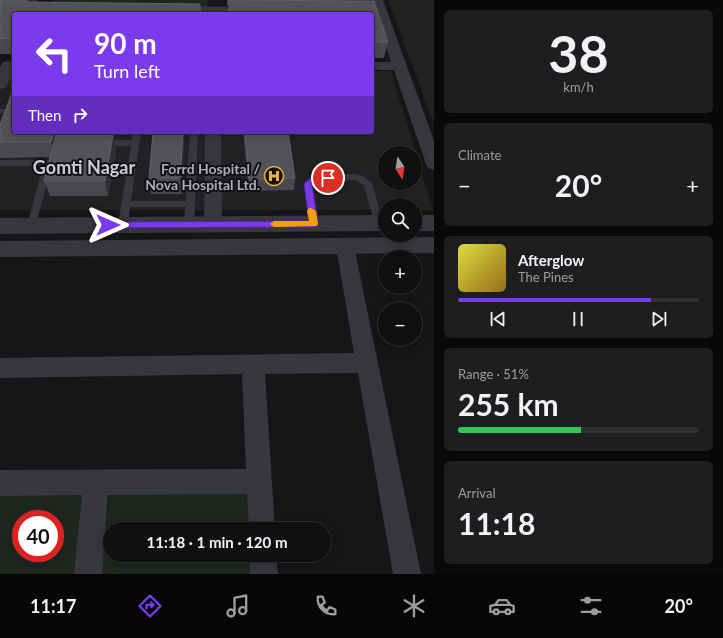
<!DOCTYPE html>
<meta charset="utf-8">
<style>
:root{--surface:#101012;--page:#1e1e20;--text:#f1f3f6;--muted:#9c9d9f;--line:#303032;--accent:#7c3aed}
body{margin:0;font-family:Lato,sans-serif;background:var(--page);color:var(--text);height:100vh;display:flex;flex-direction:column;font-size:15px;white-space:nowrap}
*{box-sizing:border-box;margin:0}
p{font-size:13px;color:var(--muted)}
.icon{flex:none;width:22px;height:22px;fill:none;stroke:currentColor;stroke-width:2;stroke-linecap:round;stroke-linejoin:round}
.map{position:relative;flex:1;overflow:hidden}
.sheet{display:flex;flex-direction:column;gap:10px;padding:10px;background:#09090a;width:289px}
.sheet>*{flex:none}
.guide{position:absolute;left:12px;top:12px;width:362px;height:122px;border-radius:4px;box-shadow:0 2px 10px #0003,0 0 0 1px var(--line);background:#7c3aed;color:#fff;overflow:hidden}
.needle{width:26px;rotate:168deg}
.controls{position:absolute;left:378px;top:146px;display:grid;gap:8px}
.controls a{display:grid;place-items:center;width:44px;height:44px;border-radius:50%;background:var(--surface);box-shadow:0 2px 10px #0003,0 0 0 1px var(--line);font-size:20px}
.speed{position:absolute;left:12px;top:510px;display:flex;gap:8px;font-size:20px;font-weight:700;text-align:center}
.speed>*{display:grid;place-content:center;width:52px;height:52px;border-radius:50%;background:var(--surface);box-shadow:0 2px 10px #0003,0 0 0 1px var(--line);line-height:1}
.speed .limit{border:6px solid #d22;background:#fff;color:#111}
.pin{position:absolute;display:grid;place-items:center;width:34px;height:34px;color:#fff;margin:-17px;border:2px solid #fff;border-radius:50%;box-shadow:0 1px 4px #0007}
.me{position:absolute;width:44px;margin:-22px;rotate:90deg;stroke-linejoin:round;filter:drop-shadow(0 0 3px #0008)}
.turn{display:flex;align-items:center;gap:14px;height:84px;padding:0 16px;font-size:18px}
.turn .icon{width:52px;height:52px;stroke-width:2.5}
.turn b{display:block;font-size:28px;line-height:34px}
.then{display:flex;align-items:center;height:38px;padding:0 16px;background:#0003;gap:8px;font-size:15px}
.big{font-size:30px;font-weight:700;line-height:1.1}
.sheet .widget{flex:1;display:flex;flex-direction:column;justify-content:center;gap:6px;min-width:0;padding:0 14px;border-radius:6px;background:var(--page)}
.sheet .dial{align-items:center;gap:0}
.dial b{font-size:52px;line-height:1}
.song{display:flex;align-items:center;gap:12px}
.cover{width:48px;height:48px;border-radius:6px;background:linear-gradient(135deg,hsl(60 70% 55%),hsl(40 70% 35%))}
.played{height:4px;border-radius:2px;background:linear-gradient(90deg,var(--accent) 80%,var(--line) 80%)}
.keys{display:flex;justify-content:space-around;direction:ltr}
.heat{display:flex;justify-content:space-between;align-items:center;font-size:22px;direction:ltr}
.charge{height:6px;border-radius:3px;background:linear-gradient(90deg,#34c759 51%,var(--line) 0)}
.trip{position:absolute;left:103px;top:522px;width:228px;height:40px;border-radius:20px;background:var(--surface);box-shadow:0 2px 10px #0003,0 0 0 1px var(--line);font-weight:700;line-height:40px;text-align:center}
.menu{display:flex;height:64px;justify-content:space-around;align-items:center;background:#060607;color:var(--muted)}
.menu .icon{width:28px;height:28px}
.menu .selected{color:var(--accent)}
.menu b{font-size:18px;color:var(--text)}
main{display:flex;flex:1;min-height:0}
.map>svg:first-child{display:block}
</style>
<main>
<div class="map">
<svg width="434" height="574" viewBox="0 0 434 574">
<rect width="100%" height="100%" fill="#161618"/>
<g fill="#222225" fill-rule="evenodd">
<path d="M388 0H434V124Z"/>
<path d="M0 71H14V132H372V71H391L433 210H415V205H385V210H0ZM385 153H415V183H385Z"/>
</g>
<g fill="#1e261f" fill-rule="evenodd">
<path d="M54 0H208V7L51 6Z"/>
<path d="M110 491H251L252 529H110V555H253V574H101Z"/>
<path d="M85 493 76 574H0V494ZM21 519H55V553H21Z"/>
</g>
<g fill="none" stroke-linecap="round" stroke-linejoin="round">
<g fill="#37383d" fill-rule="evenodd">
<path d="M0 109 14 110V114L0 113Z"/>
<path d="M133 132H141L131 201H186L190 132H198L194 225 192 227 189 228 184 225 185 207H130L128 225 123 228 120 227 118 225 131 146H101L97 143 101 140H132Z"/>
<path d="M0 160H48L52 163 35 228H29L27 226 43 166H0Z"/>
<path d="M355 174 363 176 372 183 383 223 381 225H375L364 185 355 180 316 182 313 184 319 224 314 227 311 226 304 183C312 172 341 175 355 174Z"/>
</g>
<g fill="#37383d" fill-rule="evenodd">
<path d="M371 0H383L434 141V170L428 168 426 164 394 70H372V62H391Z"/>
<path d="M173 6 255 7 260 8 261 11 259 14 168 13 167 10 168 7Z"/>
<path d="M8 61 13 62C15 70 10 81 5 88L0 89V67L3 62Z"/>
<path d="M205 132H221L222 225 220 230 213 232 206 230 204 225Z"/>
<path d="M345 239 352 241 354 246 421 574H393L358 373 265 374 275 529H249L247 494 108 495 102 574H74L82 495 0 496V470L246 469 242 374 0 378V358L354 353 336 246 338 241Z"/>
<path d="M250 555H276L278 574H250Z"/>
</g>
<g fill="#37383d" fill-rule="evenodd">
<path d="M385 215V231L0 234V218Z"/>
<rect x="415" y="215" width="19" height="16"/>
<path d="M434 237V253L0 257V241Z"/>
</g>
</g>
<g fill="#47494d">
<path d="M0 0H37V2L200 4 201 14H14V54H0Z"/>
<path d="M227 0H305V1H374L388 42 384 58H372V14H229V5H227Z"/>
<path d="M14 77V132H62L61 135H113L116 150 108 196H50L44 181 51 157 0 158V125L10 98 12 90 11 86Z"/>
<path d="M184 132 182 194H151L149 178Z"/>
<path d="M244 132H288L295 178 294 190 249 191 244 140Z"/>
</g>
<g fill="#2f3033">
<path d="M27 0H37L32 14 26 2Z"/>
<path d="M54 132H62L56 157 51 142Z"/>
<path d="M183 132H184L182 194 180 178Z"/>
<path d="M113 135 116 150 108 196 105 181Z"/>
</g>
<g fill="#525359" stroke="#5f6168">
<path d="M0 0H27L26 2 200 4V14H14V39L0 38Z"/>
<path d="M229 0 374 1 388 42H372V14H229Z"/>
<path d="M14 77V132H54L51 142H0V125L10 98 14 86H11Z"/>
<path d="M153 132H183L180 178H149Z"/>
<path d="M245 132H288L295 178 249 179Z"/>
<path d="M56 135H113L105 181H44Z"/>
</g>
<path fill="#7c3aed" stroke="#51269a" d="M328 176H331V180L316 182 312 185 318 224 314 227 108 228 104 225 108 222 309 221 304 184 312 177Z"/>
<path fill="#f59e0b" d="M309 208H311L316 211 318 224 317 226 274 227 270 224 274 221H309L307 211Z"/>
<defs>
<g id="hospital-ring" transform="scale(1)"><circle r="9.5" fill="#111113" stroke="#f2b134" stroke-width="1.5"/><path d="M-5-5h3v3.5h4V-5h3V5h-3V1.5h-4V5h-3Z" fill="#f2b134"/></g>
</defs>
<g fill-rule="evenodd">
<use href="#hospital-ring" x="274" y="176"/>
</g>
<g text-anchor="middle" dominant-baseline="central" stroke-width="4" stroke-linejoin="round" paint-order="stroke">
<g font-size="14" font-weight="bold" fill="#a8adb8" stroke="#111113" text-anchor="end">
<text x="260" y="168">Forrd Hospital /<tspan x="260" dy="16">Nova Hospital Ltd.</tspan></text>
</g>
<g font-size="18" font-weight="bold" fill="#c9ccd4" stroke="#111113">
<text x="84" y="167">Gomti Nagar</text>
</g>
</g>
</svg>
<div class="controls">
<a><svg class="needle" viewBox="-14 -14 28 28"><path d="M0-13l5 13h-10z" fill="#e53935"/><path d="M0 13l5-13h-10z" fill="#9c9d9f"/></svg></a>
<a><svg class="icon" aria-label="search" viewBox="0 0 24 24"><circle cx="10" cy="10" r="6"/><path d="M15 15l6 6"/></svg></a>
<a>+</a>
<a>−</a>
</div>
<div class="speed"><div class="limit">40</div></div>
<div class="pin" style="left:328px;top:178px;background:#d93025"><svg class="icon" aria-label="arrive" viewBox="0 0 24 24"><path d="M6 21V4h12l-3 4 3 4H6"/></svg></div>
<svg class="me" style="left:108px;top:225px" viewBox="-20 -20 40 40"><path d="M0-17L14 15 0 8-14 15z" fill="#7c3aed" stroke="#fff" stroke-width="4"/></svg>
<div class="trip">11:18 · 1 min · 120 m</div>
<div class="guide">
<div class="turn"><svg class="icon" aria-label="left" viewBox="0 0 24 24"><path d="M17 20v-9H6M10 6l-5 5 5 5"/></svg><div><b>90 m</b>Turn left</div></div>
<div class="then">Then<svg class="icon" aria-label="right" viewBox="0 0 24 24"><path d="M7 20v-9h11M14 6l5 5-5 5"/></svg></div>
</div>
</div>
<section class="sheet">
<div class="widget dial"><b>38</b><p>km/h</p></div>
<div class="widget"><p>Climate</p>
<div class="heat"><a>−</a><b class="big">20°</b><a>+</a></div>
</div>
<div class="widget">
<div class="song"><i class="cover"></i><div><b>Afterglow</b><p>The Pines</p></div></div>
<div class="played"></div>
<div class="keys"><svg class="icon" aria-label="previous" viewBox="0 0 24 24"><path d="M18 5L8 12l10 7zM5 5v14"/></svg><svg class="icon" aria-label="pause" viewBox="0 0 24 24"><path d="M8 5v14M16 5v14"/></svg><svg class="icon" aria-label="next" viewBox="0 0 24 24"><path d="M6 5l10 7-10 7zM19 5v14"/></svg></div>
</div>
<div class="widget"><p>Range · 51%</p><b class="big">255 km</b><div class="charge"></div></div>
<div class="widget"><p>Arrival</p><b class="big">11:18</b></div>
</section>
</main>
<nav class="menu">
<b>11:17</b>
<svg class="icon selected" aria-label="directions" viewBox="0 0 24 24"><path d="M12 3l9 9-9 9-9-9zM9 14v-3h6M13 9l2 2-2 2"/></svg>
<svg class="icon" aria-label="music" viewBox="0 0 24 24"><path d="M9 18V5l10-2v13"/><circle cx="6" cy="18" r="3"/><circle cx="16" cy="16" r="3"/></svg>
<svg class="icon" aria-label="phone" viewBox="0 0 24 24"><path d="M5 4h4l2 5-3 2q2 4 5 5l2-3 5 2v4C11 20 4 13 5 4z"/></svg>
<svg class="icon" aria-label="climate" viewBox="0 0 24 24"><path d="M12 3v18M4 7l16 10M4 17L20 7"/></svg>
<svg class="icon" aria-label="car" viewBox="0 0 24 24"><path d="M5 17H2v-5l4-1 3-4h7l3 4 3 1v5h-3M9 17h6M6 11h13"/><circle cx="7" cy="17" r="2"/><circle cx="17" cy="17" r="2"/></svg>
<svg class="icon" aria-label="filters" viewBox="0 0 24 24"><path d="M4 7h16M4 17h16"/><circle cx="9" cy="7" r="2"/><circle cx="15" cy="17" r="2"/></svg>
<b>20°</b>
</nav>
